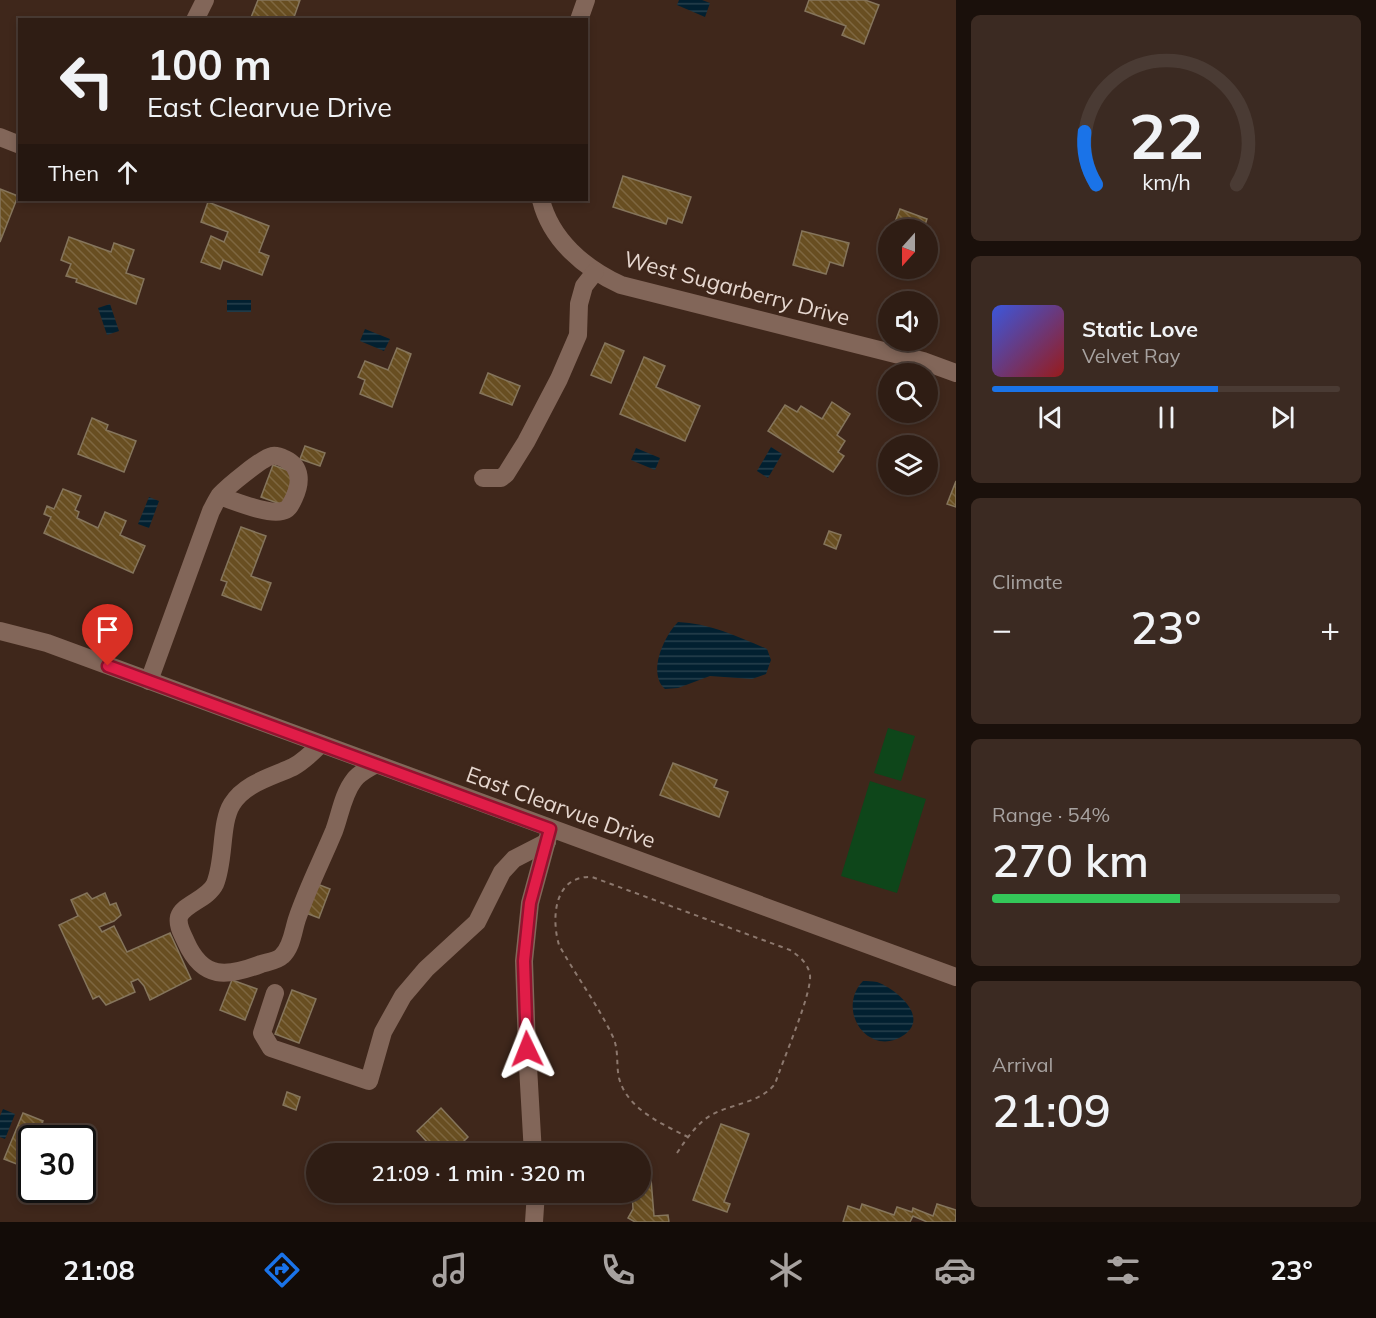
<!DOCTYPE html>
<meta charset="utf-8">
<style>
:root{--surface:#2f1d14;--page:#3b2a22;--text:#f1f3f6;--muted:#a7a2a0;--line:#4a3b34;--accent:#1a73e8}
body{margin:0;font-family:Mulish,sans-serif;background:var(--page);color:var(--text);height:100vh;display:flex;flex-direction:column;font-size:22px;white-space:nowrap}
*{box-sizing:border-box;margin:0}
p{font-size:20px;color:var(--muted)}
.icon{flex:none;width:33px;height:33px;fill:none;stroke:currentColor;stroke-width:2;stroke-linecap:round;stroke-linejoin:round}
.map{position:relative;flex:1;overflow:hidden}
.sheet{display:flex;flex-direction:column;gap:15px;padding:15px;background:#1a100b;width:420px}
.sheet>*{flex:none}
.banner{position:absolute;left:18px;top:18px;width:570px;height:183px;border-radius:0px;box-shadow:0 3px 9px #0003,0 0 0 2px var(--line);background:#2f1d14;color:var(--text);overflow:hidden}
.needle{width:39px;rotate:201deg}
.controls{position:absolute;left:878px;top:219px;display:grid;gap:12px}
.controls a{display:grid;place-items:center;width:60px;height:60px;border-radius:50%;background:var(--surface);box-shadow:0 3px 9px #0003,0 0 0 2px var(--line);font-size:30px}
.speed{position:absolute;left:18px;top:1125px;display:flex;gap:12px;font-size:30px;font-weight:700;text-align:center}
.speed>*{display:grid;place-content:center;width:78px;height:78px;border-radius:50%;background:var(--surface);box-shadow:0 3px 9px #0003,0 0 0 2px var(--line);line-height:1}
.speed .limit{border:3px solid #111;border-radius:9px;background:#fff;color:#111}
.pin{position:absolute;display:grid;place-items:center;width:51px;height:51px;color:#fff;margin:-62px -26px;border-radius:50% 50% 50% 0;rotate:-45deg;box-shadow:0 0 6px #0007}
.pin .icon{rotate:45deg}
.me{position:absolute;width:66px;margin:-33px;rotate:358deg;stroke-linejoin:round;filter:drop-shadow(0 0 4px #0008)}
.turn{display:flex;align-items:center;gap:21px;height:126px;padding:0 30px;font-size:27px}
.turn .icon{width:78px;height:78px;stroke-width:2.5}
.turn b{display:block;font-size:42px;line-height:51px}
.then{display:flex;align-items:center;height:57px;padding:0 30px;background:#0003;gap:12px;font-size:22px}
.big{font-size:45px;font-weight:600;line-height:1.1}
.sheet .widget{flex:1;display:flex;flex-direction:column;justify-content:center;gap:9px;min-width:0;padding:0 21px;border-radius:9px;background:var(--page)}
.sheet .dial{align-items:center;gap:0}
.dial svg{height:156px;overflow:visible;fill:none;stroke:var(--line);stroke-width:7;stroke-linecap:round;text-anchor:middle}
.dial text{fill:var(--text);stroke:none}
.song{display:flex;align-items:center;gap:18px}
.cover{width:72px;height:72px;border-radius:9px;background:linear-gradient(135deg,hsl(230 70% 55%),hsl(0 70% 35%))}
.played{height:6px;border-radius:3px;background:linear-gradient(90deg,var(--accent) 65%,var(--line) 65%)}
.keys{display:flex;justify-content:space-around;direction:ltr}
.heat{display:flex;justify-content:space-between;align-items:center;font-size:33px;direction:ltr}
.charge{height:9px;border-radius:4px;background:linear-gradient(90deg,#34c759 54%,var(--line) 0)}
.trip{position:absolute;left:306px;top:1143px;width:345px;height:60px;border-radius:30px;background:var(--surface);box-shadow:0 3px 9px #0003,0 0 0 2px var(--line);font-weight:600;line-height:60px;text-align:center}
.tab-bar{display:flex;height:96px;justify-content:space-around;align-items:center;background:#130c08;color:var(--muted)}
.tab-bar .icon{width:42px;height:42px}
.tab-bar .on{color:var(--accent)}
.tab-bar b{font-size:27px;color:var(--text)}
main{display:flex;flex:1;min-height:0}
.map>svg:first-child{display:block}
</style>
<main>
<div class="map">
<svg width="956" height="1222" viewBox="0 0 956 1222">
<defs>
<pattern id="water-rules" width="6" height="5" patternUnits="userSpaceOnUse" patternTransform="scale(1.5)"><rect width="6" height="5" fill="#022030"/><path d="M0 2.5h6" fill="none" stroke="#27404d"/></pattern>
<pattern id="building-back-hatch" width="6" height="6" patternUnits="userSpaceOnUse" patternTransform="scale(1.5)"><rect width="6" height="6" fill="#684e21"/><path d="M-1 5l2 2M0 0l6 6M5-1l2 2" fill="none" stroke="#7e6740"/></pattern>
</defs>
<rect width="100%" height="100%" fill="#3f271b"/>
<g fill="#0e461a">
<path d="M888 728 915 736 901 781 874 773Z"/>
<path d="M870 781 926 799 897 893 841 876Z"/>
</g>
<g fill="url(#water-rules)">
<path d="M679 0H702L710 3 705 17 677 5Z"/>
<rect x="227" y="300" width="24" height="12"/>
<path d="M110 304 119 331 107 335 98 308Z"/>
<path d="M365 329 390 339 384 351 360 341Z"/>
<path d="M771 447 782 454 768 478 757 471Z"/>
<path d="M636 448 660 458 655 470 631 460Z"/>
<path d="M149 497 159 501 149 528 138 524Z"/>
<path d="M678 622C709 623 739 637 767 649L771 660 766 674 752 679 710 676 678 688 665 689C647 673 664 636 678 622Z"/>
<path d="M863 981C867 981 872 981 877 982 896 989 930 1017 904 1035 869 1059 835 1010 863 981Z"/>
<path d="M3 1109 15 1114 5 1139 0 1137V1116Z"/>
</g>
<g fill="url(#building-back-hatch)" stroke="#85755c" stroke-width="1.5">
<path d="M258 0H300L293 20H250Z"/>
<path d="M809 0H865L879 5 864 44 842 35 846 26 805 11Z"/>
<path d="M623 176 691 197 682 223 668 218 666 224 613 207Z"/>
<path d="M0 189 18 196 0 242Z"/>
<path d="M208 202 269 226 259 252 269 256 262 275 223 260 220 269 201 262 211 236 224 242 228 232 201 222Z"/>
<path d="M900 209 927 219 923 230H892Z"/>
<path d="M802 231 849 243 843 266 830 262 826 274 793 265Z"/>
<path d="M69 237 111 252 114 243 134 250 126 273 144 279 136 304 76 282 77 279 66 276 71 264 61 260Z"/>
<path d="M605 343 624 351 611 383 591 375Z"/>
<path d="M397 348 411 354 392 407 360 394 365 380 358 377 365 361 388 370Z"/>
<path d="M644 357 665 366 656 387 700 406 685 441 620 414Z"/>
<path d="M488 373 520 386 512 405 480 393Z"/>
<path d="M832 402 850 414 837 435 845 441 838 452 844 456 833 472 768 431 785 405 797 412 801 406 822 419Z"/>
<path d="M92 418 108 425 106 430 136 441 124 472 78 454Z"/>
<path d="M305 446 325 453 320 466 300 459Z"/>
<path d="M273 465 295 473 283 505 261 497Z"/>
<path d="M956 481V507L947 504Z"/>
<path d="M63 489 81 496 75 510 79 512 77 518 98 528 105 512 126 521 120 535 145 546 133 573 44 533 51 517 44 514 47 506 54 509Z"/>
<path d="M241 527 266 536 251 576 271 583 261 610 222 595 227 582 221 580Z"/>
<path d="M829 531 841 535 836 549 824 544Z"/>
<path d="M673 763 717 780 714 787 728 792 719 817 660 795Z"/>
<path d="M317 884 330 889 319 918 306 913Z"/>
<path d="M87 893 92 899 105 893 110 905 116 903 121 915 114 921 99 927 102 932 114 926 127 952 170 933 191 979 150 1000 144 986 138 979 131 982 135 992 106 1005 99 996 93 999 59 925 78 916 71 900Z"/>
<path d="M232 980 257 989 245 1020 220 1010Z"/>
<path d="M292 990 316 999 299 1043 275 1034Z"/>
<path d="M287 1092 300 1097 296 1110 283 1105Z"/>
<path d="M441 1108 468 1137 451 1154H438L417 1131Z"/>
<path d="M23 1113 43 1121 42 1123 79 1138H32V1170L4 1159Z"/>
<path d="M721 1124 749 1134 724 1202 730 1204 727 1212 693 1200Z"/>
<path d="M82 1140 93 1144 82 1170Z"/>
<path d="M651 1179 654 1216 668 1215 669 1222H635L628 1218 633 1209 632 1192H640V1180Z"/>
<path d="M862 1204 894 1215 897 1207 912 1212 913 1208 933 1216 937 1204 956 1210V1218L955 1222H927L913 1216 910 1222H843L848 1206 860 1210Z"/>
</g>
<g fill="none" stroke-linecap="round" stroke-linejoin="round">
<path stroke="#8c786e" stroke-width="2" stroke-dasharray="4.5 4.5" stroke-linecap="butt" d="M677 1153C685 1141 693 1129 704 1120 725 1103 757 1106 775 1084 782 1062 812 994 810 975 808 963 799 956 790 950L592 877C554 875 551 918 559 945 576 976 598 1005 613 1037 619 1050 616 1065 619 1078 627 1109 662 1124 688 1137"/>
<g stroke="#826659" stroke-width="18">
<path d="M195 20 205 0"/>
<path d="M579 20 586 0"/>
<path d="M0 137 20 145"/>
<path d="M541 200C551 240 584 268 621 285L923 361 956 373"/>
<path d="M483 478H501L506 474 526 442 559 379 578 335 579 304 584 286 595 272"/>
<path d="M0 631 47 643 956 977"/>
<path d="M149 681 211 511C214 506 216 500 220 495 227 487 262 458 272 456 276 455 281 457 285 459 302 467 301 483 294 498 291 504 289 510 282 511 267 515 235 501 219 496"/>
<path d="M321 744C313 752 304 761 293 767 272 777 245 783 232 804 220 823 225 860 215 884 208 899 183 904 179 917 177 926 183 935 186 942 203 980 227 977 261 964 267 962 277 961 282 956 292 947 293 931 297 919 307 889 322 860 334 831 340 815 343 794 354 780 359 773 368 769 376 764"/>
<path d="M275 993 262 1033 271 1048 369 1081 383 1032 403 996 426 969 477 922 502 872 514 859 547 842"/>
<path d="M533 1154 527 1049 524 961 530 903 548 837"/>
<path d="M534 1222 536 1192"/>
</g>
</g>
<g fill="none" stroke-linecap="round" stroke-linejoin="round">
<g stroke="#92132f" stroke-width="15">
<path id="route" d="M108 666 550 829 530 903 524 961 527 1049"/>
</g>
<use href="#route" stroke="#e11d48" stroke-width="10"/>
</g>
<g text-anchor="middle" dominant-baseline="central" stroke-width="5" stroke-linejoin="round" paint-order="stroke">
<g font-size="22" fill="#e7d8d0" stroke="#3f271b">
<text transform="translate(737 288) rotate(15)">West Sugarberry Drive</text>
<text transform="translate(561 807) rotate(20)">East Clearvue Drive</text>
</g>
</g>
</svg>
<div class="controls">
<a><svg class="needle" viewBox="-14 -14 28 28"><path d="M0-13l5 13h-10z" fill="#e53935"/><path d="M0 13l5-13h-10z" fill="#a7a2a0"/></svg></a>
<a><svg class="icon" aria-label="sound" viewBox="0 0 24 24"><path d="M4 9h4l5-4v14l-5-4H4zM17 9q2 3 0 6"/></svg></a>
<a><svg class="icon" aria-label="search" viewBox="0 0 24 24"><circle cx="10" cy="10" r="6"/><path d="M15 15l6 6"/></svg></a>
<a><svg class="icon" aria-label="layers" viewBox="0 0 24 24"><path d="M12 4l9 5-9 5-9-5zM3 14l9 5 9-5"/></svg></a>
</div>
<div class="speed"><div class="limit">30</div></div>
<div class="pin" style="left:108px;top:666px;background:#d93025"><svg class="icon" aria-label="arrive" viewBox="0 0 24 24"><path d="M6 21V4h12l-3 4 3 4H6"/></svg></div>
<svg class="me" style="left:527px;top:1049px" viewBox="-20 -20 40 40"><path d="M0-17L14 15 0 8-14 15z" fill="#e11d48" stroke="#fff" stroke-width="4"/></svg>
<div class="trip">21:09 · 1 min · 320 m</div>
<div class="banner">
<div class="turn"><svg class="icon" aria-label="left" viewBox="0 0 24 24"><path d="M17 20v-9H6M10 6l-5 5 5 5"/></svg><div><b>100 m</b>East Clearvue Drive</div></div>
<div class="then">Then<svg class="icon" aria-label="ahead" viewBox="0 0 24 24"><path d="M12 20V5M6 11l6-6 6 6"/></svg></div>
</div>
</div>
<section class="sheet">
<div class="widget dial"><svg viewBox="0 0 100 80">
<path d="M14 69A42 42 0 1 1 86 69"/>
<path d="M14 69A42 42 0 0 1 8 42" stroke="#1a73e8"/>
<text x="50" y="56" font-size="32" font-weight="700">22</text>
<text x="50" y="72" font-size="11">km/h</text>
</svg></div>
<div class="widget">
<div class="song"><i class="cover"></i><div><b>Static Love</b><p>Velvet Ray</p></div></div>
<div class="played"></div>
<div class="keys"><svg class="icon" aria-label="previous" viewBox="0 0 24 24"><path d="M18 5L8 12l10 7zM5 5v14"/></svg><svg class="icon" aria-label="pause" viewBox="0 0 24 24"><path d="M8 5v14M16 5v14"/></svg><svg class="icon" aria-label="next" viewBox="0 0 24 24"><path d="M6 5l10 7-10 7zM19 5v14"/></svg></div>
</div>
<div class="widget"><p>Climate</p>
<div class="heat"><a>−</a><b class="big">23°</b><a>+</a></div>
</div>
<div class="widget"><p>Range · 54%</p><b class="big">270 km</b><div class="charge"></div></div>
<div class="widget"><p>Arrival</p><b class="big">21:09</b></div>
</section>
</main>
<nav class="tab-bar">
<b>21:08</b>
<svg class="icon on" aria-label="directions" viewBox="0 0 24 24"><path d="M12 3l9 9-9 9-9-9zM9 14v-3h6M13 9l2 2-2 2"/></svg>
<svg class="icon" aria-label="music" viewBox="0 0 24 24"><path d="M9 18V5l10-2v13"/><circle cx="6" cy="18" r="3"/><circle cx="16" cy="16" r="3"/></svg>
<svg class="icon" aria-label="phone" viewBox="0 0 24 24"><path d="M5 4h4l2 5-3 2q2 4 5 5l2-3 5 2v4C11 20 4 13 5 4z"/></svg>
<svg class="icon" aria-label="climate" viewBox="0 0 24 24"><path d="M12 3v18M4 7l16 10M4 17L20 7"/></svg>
<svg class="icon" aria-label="car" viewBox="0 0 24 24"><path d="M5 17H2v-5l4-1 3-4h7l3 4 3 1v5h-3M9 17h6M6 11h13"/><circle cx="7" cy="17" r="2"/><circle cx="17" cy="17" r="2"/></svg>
<svg class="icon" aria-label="filters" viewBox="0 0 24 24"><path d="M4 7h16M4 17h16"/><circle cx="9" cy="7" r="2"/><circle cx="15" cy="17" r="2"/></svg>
<b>23°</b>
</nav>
